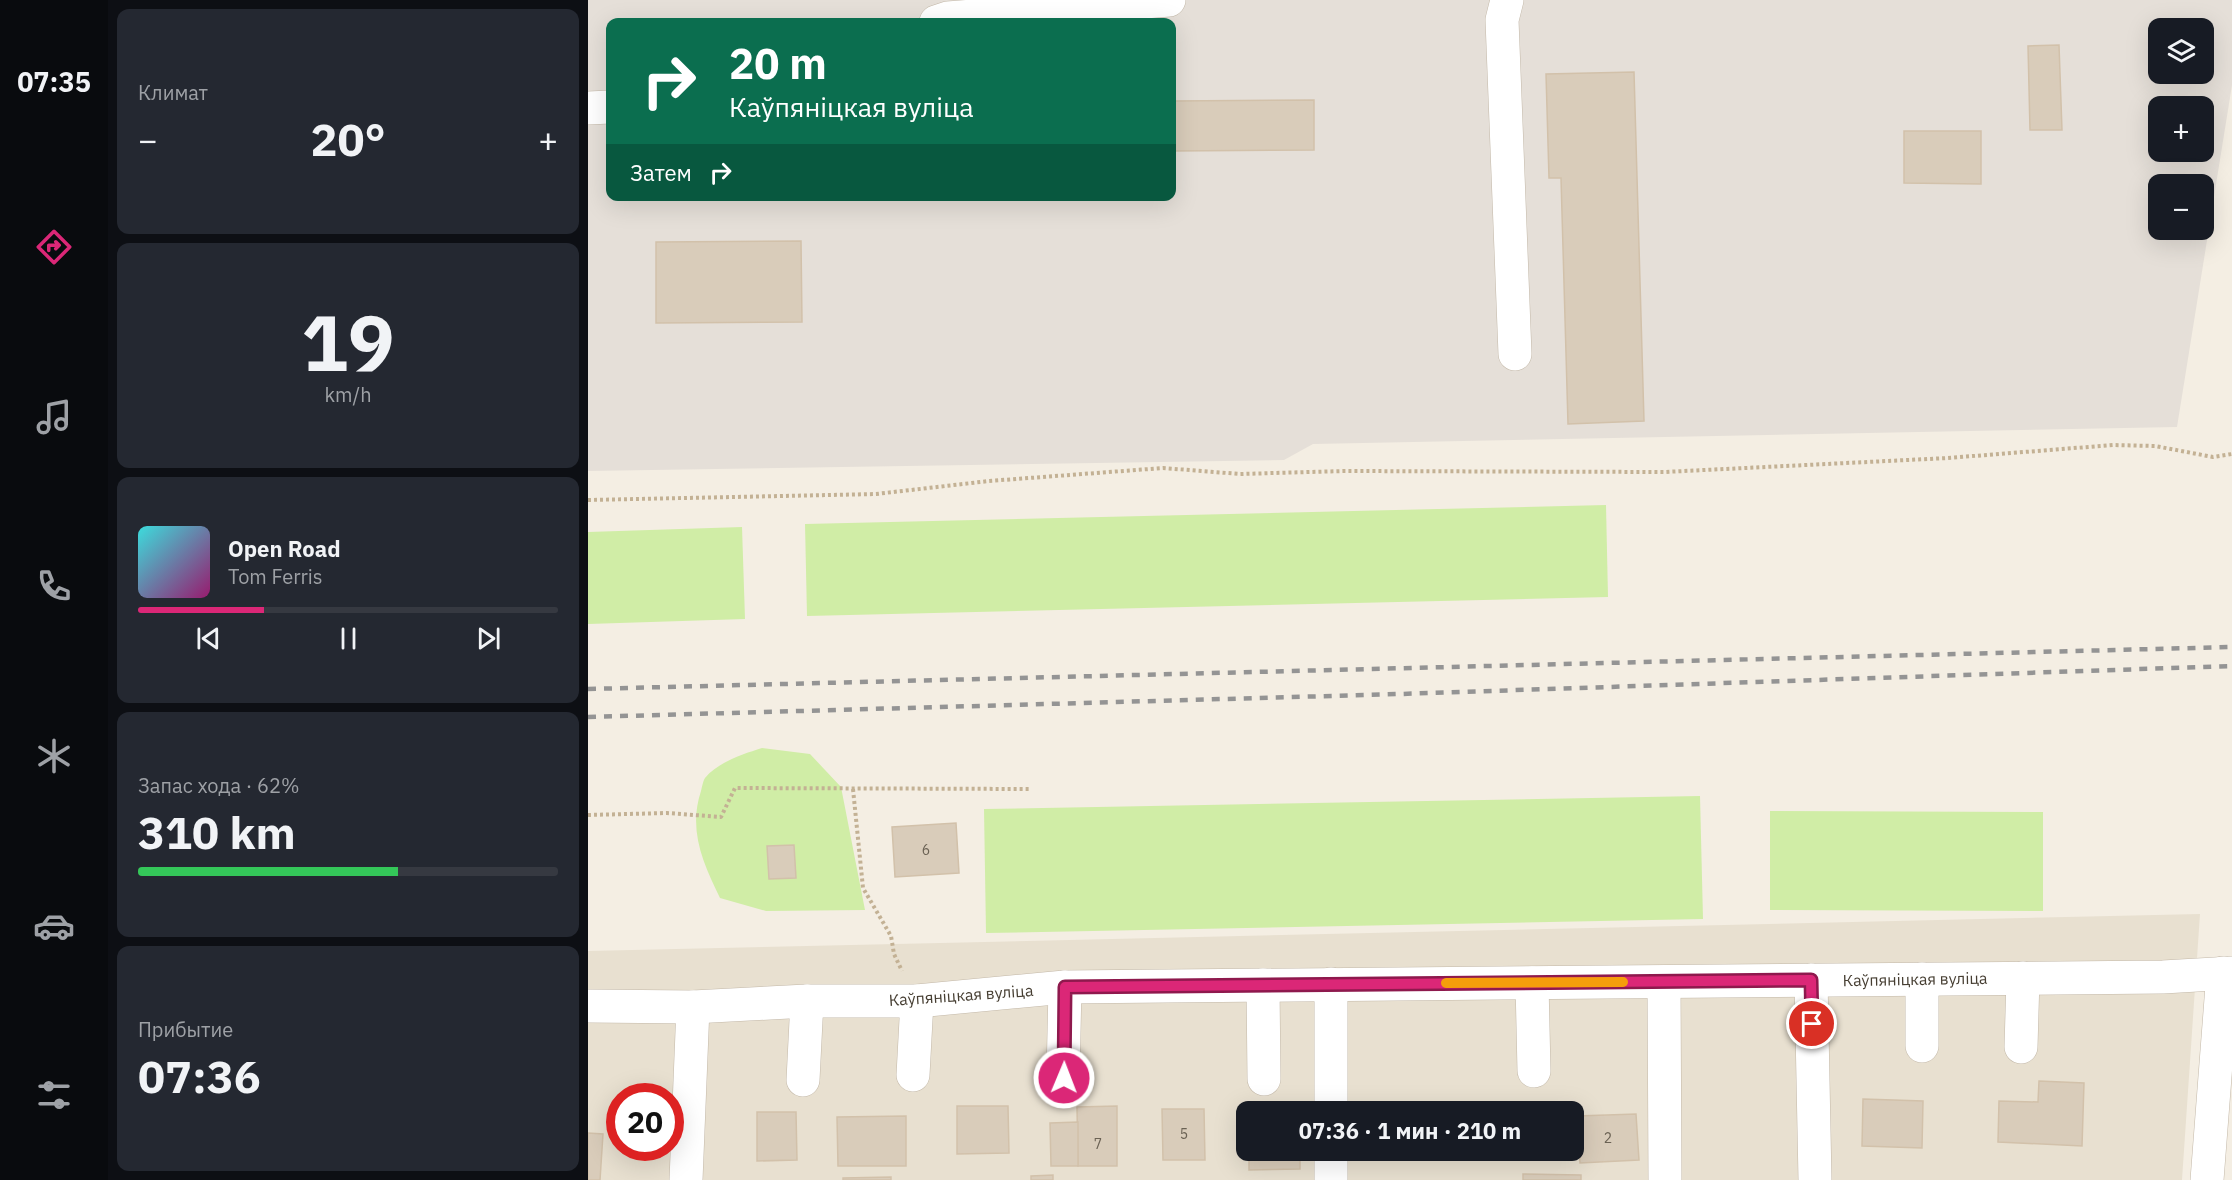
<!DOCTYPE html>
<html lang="ru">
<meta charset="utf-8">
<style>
:root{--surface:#171b24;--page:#242831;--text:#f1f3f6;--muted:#9ea1a6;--line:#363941;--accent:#db2777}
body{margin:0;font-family:"IBM Plex Sans",sans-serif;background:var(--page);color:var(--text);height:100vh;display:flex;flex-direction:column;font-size:22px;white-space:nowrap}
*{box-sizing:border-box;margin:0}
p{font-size:20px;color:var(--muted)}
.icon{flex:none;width:33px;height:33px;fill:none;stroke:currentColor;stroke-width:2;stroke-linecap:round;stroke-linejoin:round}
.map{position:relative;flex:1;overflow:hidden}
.side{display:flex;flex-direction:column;gap:9px;padding:9px;background:#0d0f14;width:480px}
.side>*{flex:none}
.banner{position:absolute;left:18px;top:18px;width:570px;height:183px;border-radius:12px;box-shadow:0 6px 24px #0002;background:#0b6e4f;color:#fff;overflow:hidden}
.fabs{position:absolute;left:1560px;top:18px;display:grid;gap:12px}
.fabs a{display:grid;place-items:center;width:66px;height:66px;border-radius:12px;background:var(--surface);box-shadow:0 6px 24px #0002;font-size:30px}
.speed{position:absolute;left:18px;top:1083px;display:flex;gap:12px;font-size:30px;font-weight:700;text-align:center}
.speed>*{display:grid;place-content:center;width:78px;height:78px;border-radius:50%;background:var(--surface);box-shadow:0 6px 24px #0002;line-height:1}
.speed .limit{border:9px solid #d22;background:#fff;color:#111}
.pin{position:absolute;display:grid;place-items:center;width:51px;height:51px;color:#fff;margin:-26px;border:3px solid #fff;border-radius:50%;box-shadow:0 2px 6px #0007}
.me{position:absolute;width:66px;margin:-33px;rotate:1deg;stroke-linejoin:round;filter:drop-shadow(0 0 4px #0008)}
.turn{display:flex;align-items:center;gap:21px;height:126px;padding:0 24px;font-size:27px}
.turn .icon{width:78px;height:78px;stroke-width:2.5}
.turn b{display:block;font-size:42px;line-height:51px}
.then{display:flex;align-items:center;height:57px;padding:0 24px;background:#0003;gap:12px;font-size:22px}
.big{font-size:45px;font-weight:700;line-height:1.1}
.side .widget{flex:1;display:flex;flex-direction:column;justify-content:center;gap:9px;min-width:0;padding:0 21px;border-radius:12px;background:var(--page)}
.side .dial{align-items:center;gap:0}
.dial b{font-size:78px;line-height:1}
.song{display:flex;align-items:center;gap:18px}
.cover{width:72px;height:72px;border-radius:9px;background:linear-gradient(135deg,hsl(180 70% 55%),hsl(320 70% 35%))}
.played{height:6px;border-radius:3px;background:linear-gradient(90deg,var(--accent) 30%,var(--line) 30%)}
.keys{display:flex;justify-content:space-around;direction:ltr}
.heat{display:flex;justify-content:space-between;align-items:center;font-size:33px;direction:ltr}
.charge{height:9px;border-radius:4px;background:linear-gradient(90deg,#34c759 62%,var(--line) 0)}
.trip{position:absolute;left:648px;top:1101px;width:348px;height:60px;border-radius:12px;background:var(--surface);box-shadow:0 6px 24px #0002;font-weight:700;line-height:60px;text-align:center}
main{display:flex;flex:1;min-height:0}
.tab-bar{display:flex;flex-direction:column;width:108px;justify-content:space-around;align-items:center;background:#090b0e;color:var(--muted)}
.tab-bar .icon{width:42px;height:42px}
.tab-bar .on{color:var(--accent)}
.tab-bar b{font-size:27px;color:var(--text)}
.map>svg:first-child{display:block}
</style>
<main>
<nav class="tab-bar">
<b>07:35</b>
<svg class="icon on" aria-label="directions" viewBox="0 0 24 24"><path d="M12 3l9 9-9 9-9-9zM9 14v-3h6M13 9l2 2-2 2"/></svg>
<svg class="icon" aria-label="music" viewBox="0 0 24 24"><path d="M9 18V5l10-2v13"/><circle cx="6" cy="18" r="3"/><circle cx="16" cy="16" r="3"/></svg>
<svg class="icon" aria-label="phone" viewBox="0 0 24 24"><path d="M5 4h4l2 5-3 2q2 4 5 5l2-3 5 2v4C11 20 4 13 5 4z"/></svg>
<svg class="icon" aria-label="climate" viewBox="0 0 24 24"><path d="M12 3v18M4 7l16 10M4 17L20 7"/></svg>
<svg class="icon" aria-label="car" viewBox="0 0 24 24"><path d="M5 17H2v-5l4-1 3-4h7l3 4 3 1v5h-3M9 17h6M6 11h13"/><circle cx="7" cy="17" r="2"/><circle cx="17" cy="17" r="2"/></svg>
<svg class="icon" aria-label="filters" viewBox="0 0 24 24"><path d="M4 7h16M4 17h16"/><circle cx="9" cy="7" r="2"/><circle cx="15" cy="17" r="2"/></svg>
</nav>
<section class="side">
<div class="widget"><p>Климат</p>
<div class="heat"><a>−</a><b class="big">20°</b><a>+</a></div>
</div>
<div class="widget dial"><b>19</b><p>km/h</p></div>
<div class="widget">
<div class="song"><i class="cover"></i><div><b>Open Road</b><p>Tom Ferris</p></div></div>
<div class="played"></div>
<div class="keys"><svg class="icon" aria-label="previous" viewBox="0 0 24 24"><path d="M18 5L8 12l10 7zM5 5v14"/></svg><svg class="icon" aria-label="pause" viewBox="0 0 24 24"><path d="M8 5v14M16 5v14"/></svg><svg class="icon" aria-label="next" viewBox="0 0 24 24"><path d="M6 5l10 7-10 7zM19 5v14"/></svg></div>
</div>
<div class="widget"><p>Запас хода · 62%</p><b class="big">310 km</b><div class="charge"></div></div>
<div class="widget"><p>Прибытие</p><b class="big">07:36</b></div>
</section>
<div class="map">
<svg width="1644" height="1180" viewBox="0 0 1644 1180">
<rect width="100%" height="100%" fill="#f4eee3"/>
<path fill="#e8e0d0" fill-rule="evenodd" d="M1612 914 1594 1180H0V951ZM32 1096H82V1148H32ZM658 1112H986V1150H658Z"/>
<path fill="#e5dfd8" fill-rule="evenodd" d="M0 0H1644V85L1589 427 725 444 696 460 0 471ZM22 22H584V196H22ZM1570 28H1616V74H1570ZM1570 106H1616V152H1570ZM1570 184H1616V230H1570Z"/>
<g fill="#d0eda6">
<path d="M1018 505 1020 597 219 616 217 524Z"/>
<path d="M154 527 157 619 0 624V532Z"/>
<path d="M174 748 222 754 253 787 277 910 178 911 132 898C115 863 100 830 113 791 114 787 115 781 117 778 130 762 155 754 174 748Z"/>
<path d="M1112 796 1115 919 398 933 396 809Z"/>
<path d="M1182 811 1455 812V911L1182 910Z"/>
</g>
<g fill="#d9ccba" stroke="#d2c1aa" stroke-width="1.5">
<path d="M1471 45 1474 130H1442L1440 46Z"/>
<path d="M1046 72 1056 421 980 424 973 178H961L958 74Z"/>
<path d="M726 100V150L584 151V101Z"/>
<path d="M1316 131H1393V184L1316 183Z"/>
<path d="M213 241 214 322 68 323V242Z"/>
<path d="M368 823 371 873 307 877 304 827Z"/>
<path d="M206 845 208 878 181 879 179 846Z"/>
<path d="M1451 1081 1496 1083 1494 1146 1410 1142 1411 1101 1450 1102Z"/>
<path d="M1275 1099 1335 1101 1334 1148 1274 1146Z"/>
<path d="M369 1106H420L421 1153 369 1154Z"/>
<path d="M529 1106V1166H490L489 1107Z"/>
<path d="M574 1109H616L617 1160H575Z"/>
<path d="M169 1112H208L209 1160 169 1161Z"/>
<path d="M1048 1114 1051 1160 992 1163 989 1116Z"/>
<path d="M318 1116V1166H250L249 1117Z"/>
<path d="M490 1122V1166H463L462 1123Z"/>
<path d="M0 1133 15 1134 12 1180H0Z"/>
<path d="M661 1150H712V1169L661 1170Z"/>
<path d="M935 1174 993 1175V1180H935Z"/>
<path d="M465 1175V1180H443V1176Z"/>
<path d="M303 1177V1180H255V1178Z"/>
</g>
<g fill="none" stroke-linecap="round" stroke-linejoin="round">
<g stroke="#c3b8a8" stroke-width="34">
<g id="minor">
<path d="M919 0 914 20 927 354"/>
<path d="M348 22 360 18 581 0"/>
<path d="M0 108 22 107"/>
<path d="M1334 979V1046"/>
<path d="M1223 980 1227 1180"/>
<path d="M1076 982 1077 1180"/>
<path d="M944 983 946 1071"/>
<path d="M743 984V1112"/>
<path d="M675 985 676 1079"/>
<path d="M0 1006 105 1007 219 1001H329L477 987 1575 977 1644 973"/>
<path d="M1433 1047 1435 978"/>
<path d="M325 1075 329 1001"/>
<path d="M475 1078 477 987"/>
<path d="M215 1080 219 1001"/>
<path d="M743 1150V1180"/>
<path d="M98 1180 105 1007"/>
<path d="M1619 1180 1635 973"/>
</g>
</g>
<g stroke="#c3b194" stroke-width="4" stroke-dasharray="3 3" stroke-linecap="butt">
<path d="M0 500 288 494 401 481 575 468 652 474 756 471 1076 472 1360 458 1525 445 1567 446 1625 457 1644 454"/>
<path d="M265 789 275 888 303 936 306 954 314 971"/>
<path d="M0 815 79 813 133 817 147 788 441 789"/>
</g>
<use href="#minor" stroke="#fff" stroke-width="33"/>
<g stroke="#949494" stroke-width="4.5" stroke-dasharray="8 8" stroke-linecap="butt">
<path d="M0 689 1644 647"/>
<path d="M0 717 812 694 1644 666"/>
</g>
</g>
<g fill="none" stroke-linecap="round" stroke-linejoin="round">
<g stroke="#8e194d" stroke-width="15">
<path id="route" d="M476 1078 477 987 1223 980 1224 1024"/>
</g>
<use href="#route" stroke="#db2777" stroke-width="10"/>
<path stroke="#f59e0b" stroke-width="10" d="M858 983 1035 982"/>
</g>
<g text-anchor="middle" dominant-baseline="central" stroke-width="4.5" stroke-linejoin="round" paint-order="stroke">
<g font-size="14" fill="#6b6254">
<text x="338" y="850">6</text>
<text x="596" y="1134">5</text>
<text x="1020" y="1138">2</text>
<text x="510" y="1144">7</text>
</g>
<g font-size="16" fill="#463e32" stroke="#fff">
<text transform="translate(1327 979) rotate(-1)">Каўпяніцкая вуліца</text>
<text transform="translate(373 995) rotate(-4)">Каўпяніцкая вуліца</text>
</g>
</g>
</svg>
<div class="fabs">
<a><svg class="icon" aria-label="layers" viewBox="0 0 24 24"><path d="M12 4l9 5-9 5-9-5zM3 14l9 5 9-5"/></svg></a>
<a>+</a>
<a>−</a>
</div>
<div class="speed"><div class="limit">20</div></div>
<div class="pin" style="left:1224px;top:1024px;background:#d93025"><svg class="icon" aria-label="arrive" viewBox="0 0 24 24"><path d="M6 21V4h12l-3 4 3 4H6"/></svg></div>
<svg class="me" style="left:476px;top:1078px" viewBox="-20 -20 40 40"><circle r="17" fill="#db2777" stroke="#fff" stroke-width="3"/><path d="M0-11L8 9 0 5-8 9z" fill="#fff"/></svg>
<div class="trip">07:36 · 1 мин · 210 m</div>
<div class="banner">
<div class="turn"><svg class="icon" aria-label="right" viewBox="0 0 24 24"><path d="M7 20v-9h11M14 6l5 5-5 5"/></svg><div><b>20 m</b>Каўпяніцкая вуліца</div></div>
<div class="then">Затем<svg class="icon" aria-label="right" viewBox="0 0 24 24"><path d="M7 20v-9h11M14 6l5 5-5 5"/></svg></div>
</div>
</div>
</main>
